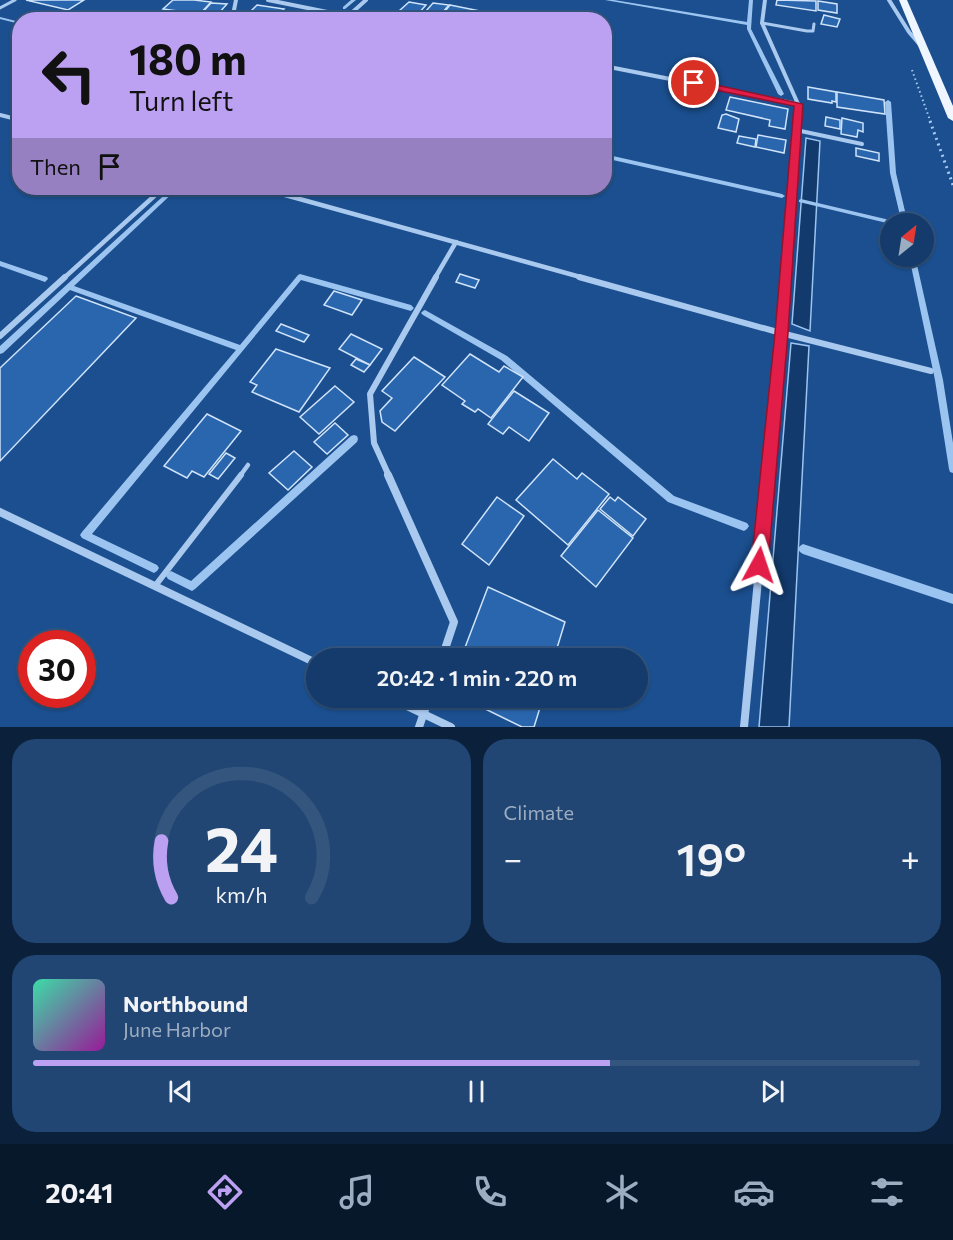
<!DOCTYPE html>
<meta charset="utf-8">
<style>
:root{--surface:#143b6b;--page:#214673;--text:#f1f3f6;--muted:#9dadc1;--line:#33557e;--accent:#bca0f2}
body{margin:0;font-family:Commissioner,sans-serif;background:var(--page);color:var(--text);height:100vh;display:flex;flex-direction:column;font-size:22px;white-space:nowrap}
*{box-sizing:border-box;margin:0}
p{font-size:20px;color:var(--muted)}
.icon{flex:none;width:33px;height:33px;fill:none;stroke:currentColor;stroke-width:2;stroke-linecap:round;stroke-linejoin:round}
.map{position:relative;height:727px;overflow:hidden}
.drawer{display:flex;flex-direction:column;gap:12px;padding:12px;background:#0b203b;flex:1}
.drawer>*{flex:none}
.guide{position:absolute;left:12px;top:12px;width:600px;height:183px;border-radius:24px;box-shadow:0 2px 4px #0004,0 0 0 2px var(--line);background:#bca0f2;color:#111;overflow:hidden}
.needle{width:39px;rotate:30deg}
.fabs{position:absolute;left:880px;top:213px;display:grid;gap:12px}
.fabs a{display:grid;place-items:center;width:54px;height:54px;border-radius:50%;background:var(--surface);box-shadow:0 2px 4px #0004,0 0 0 2px var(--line);font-size:30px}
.speed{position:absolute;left:18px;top:630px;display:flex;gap:12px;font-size:30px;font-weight:700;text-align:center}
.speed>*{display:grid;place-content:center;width:78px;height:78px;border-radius:50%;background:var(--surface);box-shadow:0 2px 4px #0004,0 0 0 2px var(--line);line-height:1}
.speed .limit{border:9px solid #d22;background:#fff;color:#111}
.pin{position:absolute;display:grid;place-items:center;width:51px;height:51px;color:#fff;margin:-26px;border:3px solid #fff;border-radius:50%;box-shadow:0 2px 6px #0007}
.me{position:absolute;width:66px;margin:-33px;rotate:5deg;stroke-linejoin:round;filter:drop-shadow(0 0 4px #0008)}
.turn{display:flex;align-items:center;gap:21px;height:126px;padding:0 18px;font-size:27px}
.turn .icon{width:78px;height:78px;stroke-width:2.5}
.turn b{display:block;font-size:42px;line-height:51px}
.then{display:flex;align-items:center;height:57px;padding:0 18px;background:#0003;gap:12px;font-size:22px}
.big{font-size:45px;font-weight:600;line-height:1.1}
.drawer .card{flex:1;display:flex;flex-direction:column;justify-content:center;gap:9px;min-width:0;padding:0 21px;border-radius:24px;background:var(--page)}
.drawer .dial{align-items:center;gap:0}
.dial svg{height:156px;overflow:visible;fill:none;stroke:var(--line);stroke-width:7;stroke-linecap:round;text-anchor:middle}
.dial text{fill:var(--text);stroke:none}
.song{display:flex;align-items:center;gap:18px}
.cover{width:72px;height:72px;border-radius:9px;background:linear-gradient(135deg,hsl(160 70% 55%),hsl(300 70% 35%))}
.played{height:6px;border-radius:3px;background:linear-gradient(90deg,var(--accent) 65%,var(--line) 65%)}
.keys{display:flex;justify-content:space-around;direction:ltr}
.heat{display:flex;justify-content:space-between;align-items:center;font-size:33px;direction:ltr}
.drawer .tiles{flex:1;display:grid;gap:12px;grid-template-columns:1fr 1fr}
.card:last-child{grid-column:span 2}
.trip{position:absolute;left:306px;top:648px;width:342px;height:60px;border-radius:30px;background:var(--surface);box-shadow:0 2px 4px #0004,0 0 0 2px var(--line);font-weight:600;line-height:60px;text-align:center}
.menu{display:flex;height:96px;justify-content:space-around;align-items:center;background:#08182b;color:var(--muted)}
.menu .icon{width:42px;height:42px}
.menu .selected{color:var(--accent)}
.menu b{font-size:27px;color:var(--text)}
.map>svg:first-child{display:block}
</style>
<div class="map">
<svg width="953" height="727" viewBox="0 0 953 727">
<rect width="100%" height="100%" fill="#1b4f8f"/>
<g fill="#123a6d" stroke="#9cc4f0" stroke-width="1.5">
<path d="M806 138 820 141 810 331 792 324Z"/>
<path d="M791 343 809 346 789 727H759Z"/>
</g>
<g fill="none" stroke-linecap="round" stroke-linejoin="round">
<g fill="#9cc4f0" fill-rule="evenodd">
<path d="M351 0H356L345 9H343V7Z"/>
<path d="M605 0H614L747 22 749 0H753L751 29 784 94 781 96 778 94 747 29V25Z"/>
<path d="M0 17 20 22V24L0 19Z"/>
<path d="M888 100 891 102 896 173 908 224H902L890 173 885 102Z"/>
<path d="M604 154 782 194 785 196 782 198 604 158Z"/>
<path d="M172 188H178L74 286 240 345 298 275 300 274 411 305 414 308 411 311 301 280 92 534 157 565 159 568 157 571 154 573 82 538 80 535 82 532 236 350 70 290 3 353 0 354V346Z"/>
<path d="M801 199 898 222 901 224H891L799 202V200Z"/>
<path d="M909 256H915L943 380 953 443V473L950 472 949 469 935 380Z"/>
<path d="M0 261 47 277 48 279 45 282 0 266Z"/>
<path d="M425 310 507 356 674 496 747 523 749 526 747 529 744 531 668 502 501 360 423 315 421 313 423 311Z"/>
<path d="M354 435 357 436 358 439 357 442 195 589 192 591 168 579 166 576 168 573 171 571 191 581 351 436Z"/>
<path d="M803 544 953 594V604L803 554 800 552 798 549 800 546Z"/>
</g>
</g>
<g fill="#2a66ad" stroke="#cfe3fa" stroke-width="1.5">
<path d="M26 0H84L68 10Z"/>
<path d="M173 0H194L211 2 200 14 163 9Z"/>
<path d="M777 0 816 1V11L776 5Z"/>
<path d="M818 1 837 4V13L818 10Z"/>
<path d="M409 2 426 5 418 14 399 11Z"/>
<path d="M211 3 227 4 219 13 227 14 225 20H188L193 15 199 16Z"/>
<path d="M433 3 449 5 436 20H418Z"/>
<path d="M257 5 284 9 273 20 245 17Z"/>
<path d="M450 5 480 11 473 20H438Z"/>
<path d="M824 15 840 19 837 27 821 24Z"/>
<path d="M808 87 836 92V102L832 101V103L808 99Z"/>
<path d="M837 92 884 100 885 114 837 107Z"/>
<path d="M730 97 788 109 785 129 769 126 770 120 726 110Z"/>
<path d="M726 114 739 119 736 132 718 128 722 115Z"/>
<path d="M826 117 840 120V129L825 126Z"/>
<path d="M842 118 863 123V132L858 130 857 137 841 134Z"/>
<path d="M758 135 786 140 784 153 756 147Z"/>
<path d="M739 136 756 139 755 147 737 143Z"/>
<path d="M856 148 879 153V161L856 156Z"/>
<path d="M460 274 479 280 475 288 456 282Z"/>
<path d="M334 291 362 300 352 315 324 305Z"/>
<path d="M76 296 136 318 0 461V368Z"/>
<path d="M281 324 309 335 304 342 276 331Z"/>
<path d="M351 334 382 349 370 365 339 349Z"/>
<path d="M276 349 330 368 299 412 252 392 257 385 250 382Z"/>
<path d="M470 354 499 372 504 366 523 377 491 418 478 409 475 412 462 404 465 401 442 385Z"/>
<path d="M414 357 445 377 395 431 382 422 380 411 392 398 382 391Z"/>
<path d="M356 359 370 365 364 372 351 365Z"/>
<path d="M335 386 354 402 319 434 300 417Z"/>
<path d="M514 391 549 413 529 441 509 427 503 434 488 424Z"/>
<path d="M207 414 241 431 204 477 192 471 187 478 164 466Z"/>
<path d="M335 423 348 435 327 454 314 442Z"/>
<path d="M294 451 312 467 288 490 269 473Z"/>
<path d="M226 453 235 458 218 479 209 474Z"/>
<path d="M553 459 577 479 582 473 609 494 568 545 516 500Z"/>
<path d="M497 497 524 516 489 565 462 544Z"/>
<path d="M610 497 615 501 618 497 646 519 633 536 600 509Z"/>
<path d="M598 510 633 538 596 587 561 556Z"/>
<path d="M488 587 565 622 554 658H461Z"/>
<path d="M463 698H543L534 727H522Z"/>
</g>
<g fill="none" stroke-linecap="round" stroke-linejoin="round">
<path stroke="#a9c9ee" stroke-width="2" stroke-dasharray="1.5 3" stroke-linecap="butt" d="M912 70 931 123"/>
<path stroke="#a9c9ee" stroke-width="3" stroke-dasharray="2 4" stroke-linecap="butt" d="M930 121 953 185"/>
<g stroke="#a9c9ee" stroke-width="3">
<path d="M0 8 15 0"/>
<path d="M762 23 807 31H813L814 24"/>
</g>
<path stroke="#a9c9ee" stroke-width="4" d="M796 130 862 144"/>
<path stroke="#a9c9ee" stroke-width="4.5" d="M240 476 248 465"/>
<path stroke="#a9c9ee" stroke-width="6" d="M155 586 241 475"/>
<g stroke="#a9c9ee" stroke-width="4">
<path d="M268 0 367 20"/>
<path d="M765 0 762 23 798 104 797 123"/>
<path d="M889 0 909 32 921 46"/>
<path d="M347 17 366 0"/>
<path d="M232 20 236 0"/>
<path d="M604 66 798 104"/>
<path d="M0 115 20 120"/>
</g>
<g stroke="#a9c9ee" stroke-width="4.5">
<path d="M260 188 584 278"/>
<path d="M64 278 163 188"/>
<path d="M435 278 456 242"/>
<path d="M785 278 797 121"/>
</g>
<g stroke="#a9c9ee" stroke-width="6">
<path d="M579 277 781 333 931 371"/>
<path d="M0 336 65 277"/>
<path d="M389 476 374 443 370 394 436 277"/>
<path d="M768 476 785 277"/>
</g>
<g stroke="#a9c9ee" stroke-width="8">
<path d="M388 475 454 622 442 658"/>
<path d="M0 512 316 663"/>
<path d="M390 698 451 727"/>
<path d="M419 727 429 698"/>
<path d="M744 727 768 475"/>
</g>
<path fill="#f0f6ff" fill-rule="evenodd" d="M899 0H907L953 106V121L948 118Z"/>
</g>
<path fill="#e11d48" stroke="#92132f" stroke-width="1.5" d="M694 80 803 104 788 333 768 565 765 571 759 573 753 571 751 565 775 333 794 106 691 85 689 83Z"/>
</svg>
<div class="fabs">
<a><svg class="needle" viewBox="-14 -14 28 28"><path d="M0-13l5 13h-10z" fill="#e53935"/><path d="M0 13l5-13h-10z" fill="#9dadc1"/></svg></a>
</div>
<div class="speed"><div class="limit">30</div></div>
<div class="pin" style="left:694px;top:83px;background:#d93025"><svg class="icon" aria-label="arrive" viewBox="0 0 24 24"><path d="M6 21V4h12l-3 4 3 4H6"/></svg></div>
<svg class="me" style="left:759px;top:565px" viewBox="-20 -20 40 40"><path d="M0-17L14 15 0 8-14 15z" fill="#e11d48" stroke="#fff" stroke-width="4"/></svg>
<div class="trip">20:42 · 1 min · 220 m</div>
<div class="guide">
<div class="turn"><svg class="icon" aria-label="left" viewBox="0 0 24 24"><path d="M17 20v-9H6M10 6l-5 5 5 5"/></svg><div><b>180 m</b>Turn left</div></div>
<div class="then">Then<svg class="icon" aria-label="arrive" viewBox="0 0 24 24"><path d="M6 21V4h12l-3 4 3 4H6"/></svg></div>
</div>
</div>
<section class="drawer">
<div class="tiles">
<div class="card dial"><svg viewBox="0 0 100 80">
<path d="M14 69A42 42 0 1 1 86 69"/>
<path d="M14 69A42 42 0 0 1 9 40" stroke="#bca0f2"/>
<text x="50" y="56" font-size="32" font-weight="700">24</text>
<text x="50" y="72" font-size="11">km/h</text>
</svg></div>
<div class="card"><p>Climate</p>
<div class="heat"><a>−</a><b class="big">19°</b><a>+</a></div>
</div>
<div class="card">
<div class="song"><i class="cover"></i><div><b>Northbound</b><p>June Harbor</p></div></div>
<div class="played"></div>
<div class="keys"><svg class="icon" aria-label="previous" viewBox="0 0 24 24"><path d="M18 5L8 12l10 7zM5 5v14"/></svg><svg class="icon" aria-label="pause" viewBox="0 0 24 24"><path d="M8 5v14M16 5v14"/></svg><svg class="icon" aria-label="next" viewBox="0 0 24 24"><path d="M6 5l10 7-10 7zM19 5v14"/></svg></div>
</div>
</div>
</section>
<nav class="menu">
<b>20:41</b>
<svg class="icon selected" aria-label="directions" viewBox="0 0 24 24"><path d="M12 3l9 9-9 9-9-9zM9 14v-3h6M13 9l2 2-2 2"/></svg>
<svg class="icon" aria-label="music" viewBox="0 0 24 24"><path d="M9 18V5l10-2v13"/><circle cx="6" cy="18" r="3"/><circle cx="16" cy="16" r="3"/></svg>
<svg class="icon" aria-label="phone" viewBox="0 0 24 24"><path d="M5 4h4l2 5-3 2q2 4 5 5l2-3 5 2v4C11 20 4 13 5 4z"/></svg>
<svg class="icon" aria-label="climate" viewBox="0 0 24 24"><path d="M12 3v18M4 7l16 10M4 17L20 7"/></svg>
<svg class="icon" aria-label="car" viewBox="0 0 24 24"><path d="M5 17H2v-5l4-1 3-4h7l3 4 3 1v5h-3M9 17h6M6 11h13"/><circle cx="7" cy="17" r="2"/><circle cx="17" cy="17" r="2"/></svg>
<svg class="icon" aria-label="filters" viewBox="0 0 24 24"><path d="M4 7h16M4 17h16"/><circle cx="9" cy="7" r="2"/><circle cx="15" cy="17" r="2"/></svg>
</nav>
